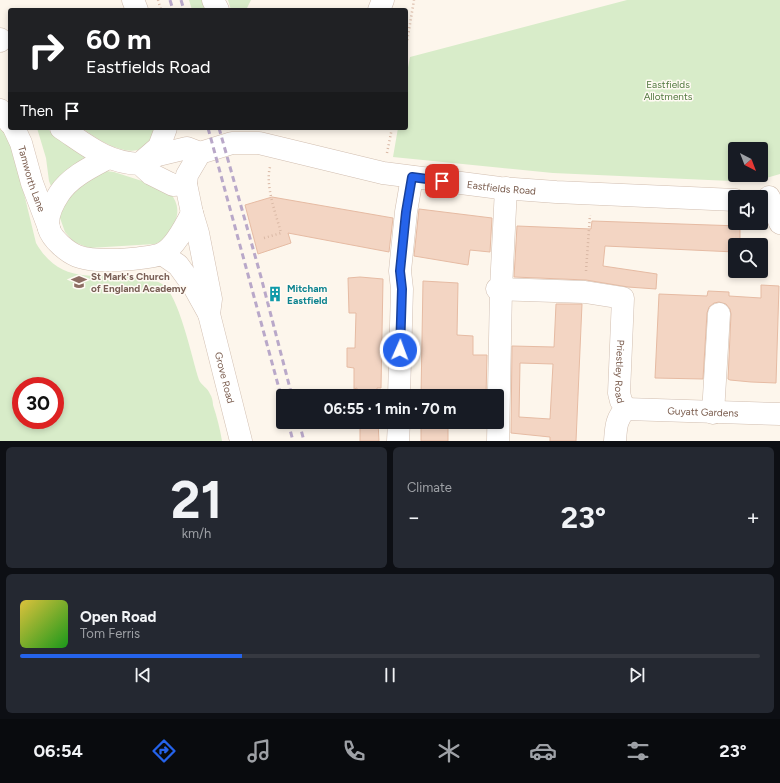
<!DOCTYPE html>
<meta charset="utf-8">
<style>
:root{--surface:#171b24;--page:#242831;--text:#f1f3f6;--muted:#9ea1a6;--line:#363941;--accent:#2563eb}
body{margin:0;font-family:Figtree,sans-serif;background:var(--page);color:var(--text);height:100vh;display:flex;flex-direction:column;font-size:15px;white-space:nowrap}
*{box-sizing:border-box;margin:0}
p{font-size:13px;color:var(--muted)}
.icon{flex:none;width:22px;height:22px;fill:none;stroke:currentColor;stroke-width:2;stroke-linecap:round;stroke-linejoin:round}
.map{position:relative;height:441px;overflow:hidden}
.panel{display:flex;flex-direction:column;gap:6px;padding:6px;background:#0d0f14;flex:1}
.panel>*{flex:none}
.hud{position:absolute;left:8px;top:8px;width:400px;height:122px;border-radius:4px;box-shadow:0 2px 6px #0003;background:#202124;color:#fff;overflow:hidden}
.needle{width:26px;rotate:138deg}
.fabs{position:absolute;left:728px;top:142px;display:grid;gap:8px}
.fabs a{display:grid;place-items:center;width:40px;height:40px;border-radius:4px;background:var(--surface);box-shadow:0 2px 6px #0003;font-size:20px}
.speed{position:absolute;left:12px;top:377px;display:flex;gap:8px;font-size:20px;font-weight:700;text-align:center}
.speed>*{display:grid;place-content:center;width:52px;height:52px;border-radius:50%;background:var(--surface);box-shadow:0 2px 6px #0003;line-height:1}
.speed .limit{border:6px solid #d22;background:#fff;color:#111}
.pin{position:absolute;display:grid;place-items:center;width:34px;height:34px;color:#fff;margin:-17px;border-radius:8px;box-shadow:0 2px 6px #0006}
.me{position:absolute;width:44px;margin:-22px;rotate:2deg;stroke-linejoin:round;filter:drop-shadow(0 0 3px #0008)}
.turn{display:flex;align-items:center;gap:14px;height:84px;padding:0 12px;font-size:18px}
.turn .icon{width:52px;height:52px;stroke-width:2.5}
.turn b{display:block;font-size:28px;line-height:34px}
.then{display:flex;align-items:center;height:38px;padding:0 12px;background:#0003;gap:8px;font-size:15px}
.big{font-size:30px;font-weight:700;line-height:1.1}
.panel .tile{flex:1;display:flex;flex-direction:column;justify-content:center;gap:6px;min-width:0;padding:0 14px;border-radius:6px;background:var(--page)}
.panel .dial{align-items:center;gap:0}
.dial b{font-size:52px;line-height:1}
.song{display:flex;align-items:center;gap:12px}
.cover{width:48px;height:48px;border-radius:6px;background:linear-gradient(135deg,hsl(50 70% 55%),hsl(120 70% 35%))}
.played{height:4px;border-radius:2px;background:linear-gradient(90deg,var(--accent) 30%,var(--line) 30%)}
.keys{display:flex;justify-content:space-around;direction:ltr}
.heat{display:flex;justify-content:space-between;align-items:center;font-size:22px;direction:ltr}
.panel .tiles{flex:1;display:grid;gap:6px;grid-template-columns:1fr 1fr}
.tile:last-child{grid-column:span 2}
.trip{position:absolute;left:276px;top:389px;width:228px;height:40px;border-radius:4px;background:var(--surface);box-shadow:0 2px 6px #0003;font-weight:700;line-height:40px;text-align:center}
.tab-bar{display:flex;height:64px;justify-content:space-around;align-items:center;background:#090b0e;color:var(--muted)}
.tab-bar .icon{width:28px;height:28px}
.tab-bar .current{color:var(--accent)}
.tab-bar b{font-size:18px;color:var(--text)}
.map>svg:first-child{display:block}
</style>
<div class="map">
<svg width="780" height="441" viewBox="0 0 780 441">
<rect width="100%" height="100%" fill="#fdf6ec"/>
<g fill="#d8ecc9" fill-rule="evenodd">
<path d="M189 0H205L208 10H192Z"/>
<path d="M228 0H251L246 10H231Z"/>
<path d="M627 0H780V174L753 182 553 173 393 157 398 128H406V78L410 57ZM735 149H761V175H735Z"/>
<path d="M0 126 10 136 36 243C61 286 94 273 136 277 145 278 154 279 162 284 179 294 192 359 199 380 201 385 208 388 210 394 212 397 213 402 213 405 217 417 220 429 222 441H0ZM21 386H55V420H21Z"/>
<path d="M37 128H46L86 157 51 186 49 181 46 158Z"/>
<path d="M82 128H157C157 135 154 137 150 141 148 143 145 146 143 148 125 158 95 138 82 128Z"/>
<path d="M106 171 114 172 167 189C179 202 181 214 171 229 166 236 163 241 155 244L89 248 74 242 65 232 60 218V209L66 195Z"/>
</g>
<g fill="#f3d5c3" stroke="#e6bba3" fill-rule="evenodd">
<path d="M272 197 393 218 389 252 288 233 291 243 258 254 245 205Z"/>
<path d="M419 209 492 218 490 252 470 250 468 265 414 256Z"/>
<path d="M592 221 740 226V245H735V252L605 246 603 266 657 274 656 289 628 287 586 280 514 277 517 226 591 229Z"/>
<path d="M360 277 383 279 381 388H377V396H357V388L354 389V368L347 367V348H355L356 313H349L348 278Z"/>
<path d="M423 281 458 283 457 335 473 336V355H487L486 396H421Z"/>
<path d="M761 285 779 286 776 383 751 382 730 380 728 379 731 314 730 309 726 304 719 302 714 303 709 307 707 313 703 379 655 378 659 294 707 296 708 291 729 292V296L761 298Z"/>
<path d="M556 304H582L576 441H550V437L511 433 512 346 554 347ZM520 363 553 364 550 419 519 417Z"/>
<path d="M360 422H378L379 441H360Z"/>
<path d="M421 422H486V429L485 427 448 428V441H421Z"/>
</g>
<g fill="none" stroke-linecap="round" stroke-linejoin="round">
<g stroke="#d1beb0" stroke-width="23">
<g id="minor">
<path d="M133 0 137 10"/>
<path d="M213 0 218 10"/>
<path d="M379 10 383 0"/>
<path d="M0 41V39"/>
<path d="M0 110 10 123"/>
<path id="s1" d="M14 128 21 143 32 183 49 228"/>
<path d="M61 128C88 146 107 163 140 164L151 174 173 185 186 184"/>
<path d="M108 158C91 167 70 177 59 194 53 203 46 217 49 229 52 239 67 252 77 256 90 261 105 260 119 260 130 259 151 258 161 254 174 249 186 225 192 213"/>
<path d="M144 160 159 147 166 128"/>
<path d="M140 164 158 155 187 148 200 153"/>
<path d="M769 197 780 223"/>
<path id="s2" d="M162 254 178 265 194 287 209 314 241 441"/>
<path id="s3" d="M497 289 585 292 623 298 619 393 621 401 626 409C616 418 616 428 615 441"/>
<path id="s4" d="M209 314 211 299 198 233 192 213 186 184 187 175 200 153 232 143H259L383 173 500 188 556 192 735 200"/>
<path d="M399 396 402 289 400 271 406 212 412 177"/>
<path id="s5" d="M626 409 780 414"/>
<path d="M713 413 719 314"/>
<path d="M398 441 399 422"/>
<path d="M498 441 501 289 506 188"/>
</g>
</g>
<g stroke="#d9b8a5" stroke-width="2.5" stroke-dasharray="1 3" stroke-linecap="butt">
<path d="M158 0 161 10"/>
<path d="M406 48 414 0"/>
<path d="M387 153 392 128"/>
<path d="M264 238 281 233C276 214 265 186 270 167"/>
<path d="M586 271 590 215"/>
</g>
<use href="#minor" stroke="#fff" stroke-width="22"/>
<g stroke="#b9a8c9" stroke-width="3" stroke-dasharray="6 4" stroke-linecap="butt">
<path d="M170 0 173 10"/>
<path d="M181 0 184 10"/>
<path d="M208 128 283 403"/>
<path d="M219 128 261 277 292 396"/>
<path d="M288 422 293 441"/>
<path d="M299 422 304 441"/>
</g>
</g>
<g fill="none" stroke-linecap="round" stroke-linejoin="round">
<g stroke="#184099" stroke-width="10">
<path id="route" d="M400 350 402 289 400 271 406 212 412 177 442 181"/>
</g>
<use href="#route" stroke="#2563eb" stroke-width="7"/>
</g>
<defs>
<g id="school-bare" transform="scale(1.2)"><path d="M0-5L7-2L0 1L-7-2ZM-4 1L0 2.5L4 1V4Q0 6-4 4Z" fill="#8d6e63" stroke="#fffaf3" stroke-width="2.5" paint-order="stroke"/></g>
<g id="building-bare" transform="scale(1.2)"><path d="M-4-6H4V6H1V3H-1V6H-4ZM-2.5-4.3h1.7v1.8h-1.7ZM.8-4.3h1.7v1.8H.8ZM-2.5-1h1.7V.8h-1.7ZM.8-1h1.7V.8H.8Z" fill="#0f9aa8" stroke="#fffaf3" stroke-width="2.5" paint-order="stroke"/></g>
</defs>
<g fill-rule="evenodd">
<use href="#school-bare" x="79" y="282"/>
<use href="#building-bare" x="275" y="294"/>
</g>
<g text-anchor="middle" dominant-baseline="central" stroke-width="3" stroke-linejoin="round" paint-order="stroke">
<g font-size="10" fill="#537a41" stroke="#fffaf3">
<text x="668" y="84">Eastfields<tspan x="668" dy="12">Allotments</tspan></text>
</g>
<g font-size="10" fill="#7a5c4d" stroke="#fffaf3">
<text stroke="none"><textPath href="#s1" startOffset="54">Tamworth Lane</textPath></text>
<text stroke="none"><textPath href="#s4" startOffset="475">Eastfields Road</textPath></text>
<text stroke="none"><textPath href="#s3" startOffset="200">Priestley Road</textPath></text>
<text stroke="none"><textPath href="#s2" startOffset="143">Grove Road</textPath></text>
<text stroke="none"><textPath href="#s5" startOffset="77">Guyatt Gardens</textPath></text>
</g>
<g font-size="10" font-weight="bold" fill="#785e54" stroke="#fffaf3" text-anchor="start">
<text x="91" y="276">St Mark's Church<tspan x="91" dy="12">of England Academy</tspan></text>
</g>
<g font-size="10" font-weight="bold" fill="#0d838f" stroke="#fffaf3" text-anchor="start">
<text x="287" y="288">Mitcham<tspan x="287" dy="12">Eastfield</tspan></text>
</g>
</g>
</svg>
<div class="fabs">
<a><svg class="needle" viewBox="-14 -14 28 28"><path d="M0-13l5 13h-10z" fill="#e53935"/><path d="M0 13l5-13h-10z" fill="#9ea1a6"/></svg></a>
<a><svg class="icon" aria-label="sound" viewBox="0 0 24 24"><path d="M4 9h4l5-4v14l-5-4H4zM17 9q2 3 0 6"/></svg></a>
<a><svg class="icon" aria-label="search" viewBox="0 0 24 24"><circle cx="10" cy="10" r="6"/><path d="M15 15l6 6"/></svg></a>
</div>
<div class="speed"><div class="limit">30</div></div>
<div class="pin" style="left:442px;top:181px;background:#d93025"><svg class="icon" aria-label="arrive" viewBox="0 0 24 24"><path d="M6 21V4h12l-3 4 3 4H6"/></svg></div>
<svg class="me" style="left:400px;top:350px" viewBox="-20 -20 40 40"><circle r="17" fill="#2563eb" stroke="#fff" stroke-width="3"/><path d="M0-11L8 9 0 5-8 9z" fill="#fff"/></svg>
<div class="trip">06:55 · 1 min · 70 m</div>
<div class="hud">
<div class="turn"><svg class="icon" aria-label="right" viewBox="0 0 24 24"><path d="M7 20v-9h11M14 6l5 5-5 5"/></svg><div><b>60 m</b>Eastfields Road</div></div>
<div class="then">Then<svg class="icon" aria-label="arrive" viewBox="0 0 24 24"><path d="M6 21V4h12l-3 4 3 4H6"/></svg></div>
</div>
</div>
<section class="panel">
<div class="tiles">
<div class="tile dial"><b>21</b><p>km/h</p></div>
<div class="tile"><p>Climate</p>
<div class="heat"><a>−</a><b class="big">23°</b><a>+</a></div>
</div>
<div class="tile">
<div class="song"><i class="cover"></i><div><b>Open Road</b><p>Tom Ferris</p></div></div>
<div class="played"></div>
<div class="keys"><svg class="icon" aria-label="previous" viewBox="0 0 24 24"><path d="M18 5L8 12l10 7zM5 5v14"/></svg><svg class="icon" aria-label="pause" viewBox="0 0 24 24"><path d="M8 5v14M16 5v14"/></svg><svg class="icon" aria-label="next" viewBox="0 0 24 24"><path d="M6 5l10 7-10 7zM19 5v14"/></svg></div>
</div>
</div>
</section>
<nav class="tab-bar">
<b>06:54</b>
<svg class="icon current" aria-label="directions" viewBox="0 0 24 24"><path d="M12 3l9 9-9 9-9-9zM9 14v-3h6M13 9l2 2-2 2"/></svg>
<svg class="icon" aria-label="music" viewBox="0 0 24 24"><path d="M9 18V5l10-2v13"/><circle cx="6" cy="18" r="3"/><circle cx="16" cy="16" r="3"/></svg>
<svg class="icon" aria-label="phone" viewBox="0 0 24 24"><path d="M5 4h4l2 5-3 2q2 4 5 5l2-3 5 2v4C11 20 4 13 5 4z"/></svg>
<svg class="icon" aria-label="climate" viewBox="0 0 24 24"><path d="M12 3v18M4 7l16 10M4 17L20 7"/></svg>
<svg class="icon" aria-label="car" viewBox="0 0 24 24"><path d="M5 17H2v-5l4-1 3-4h7l3 4 3 1v5h-3M9 17h6M6 11h13"/><circle cx="7" cy="17" r="2"/><circle cx="17" cy="17" r="2"/></svg>
<svg class="icon" aria-label="filters" viewBox="0 0 24 24"><path d="M4 7h16M4 17h16"/><circle cx="9" cy="7" r="2"/><circle cx="15" cy="17" r="2"/></svg>
<b>23°</b>
</nav>
